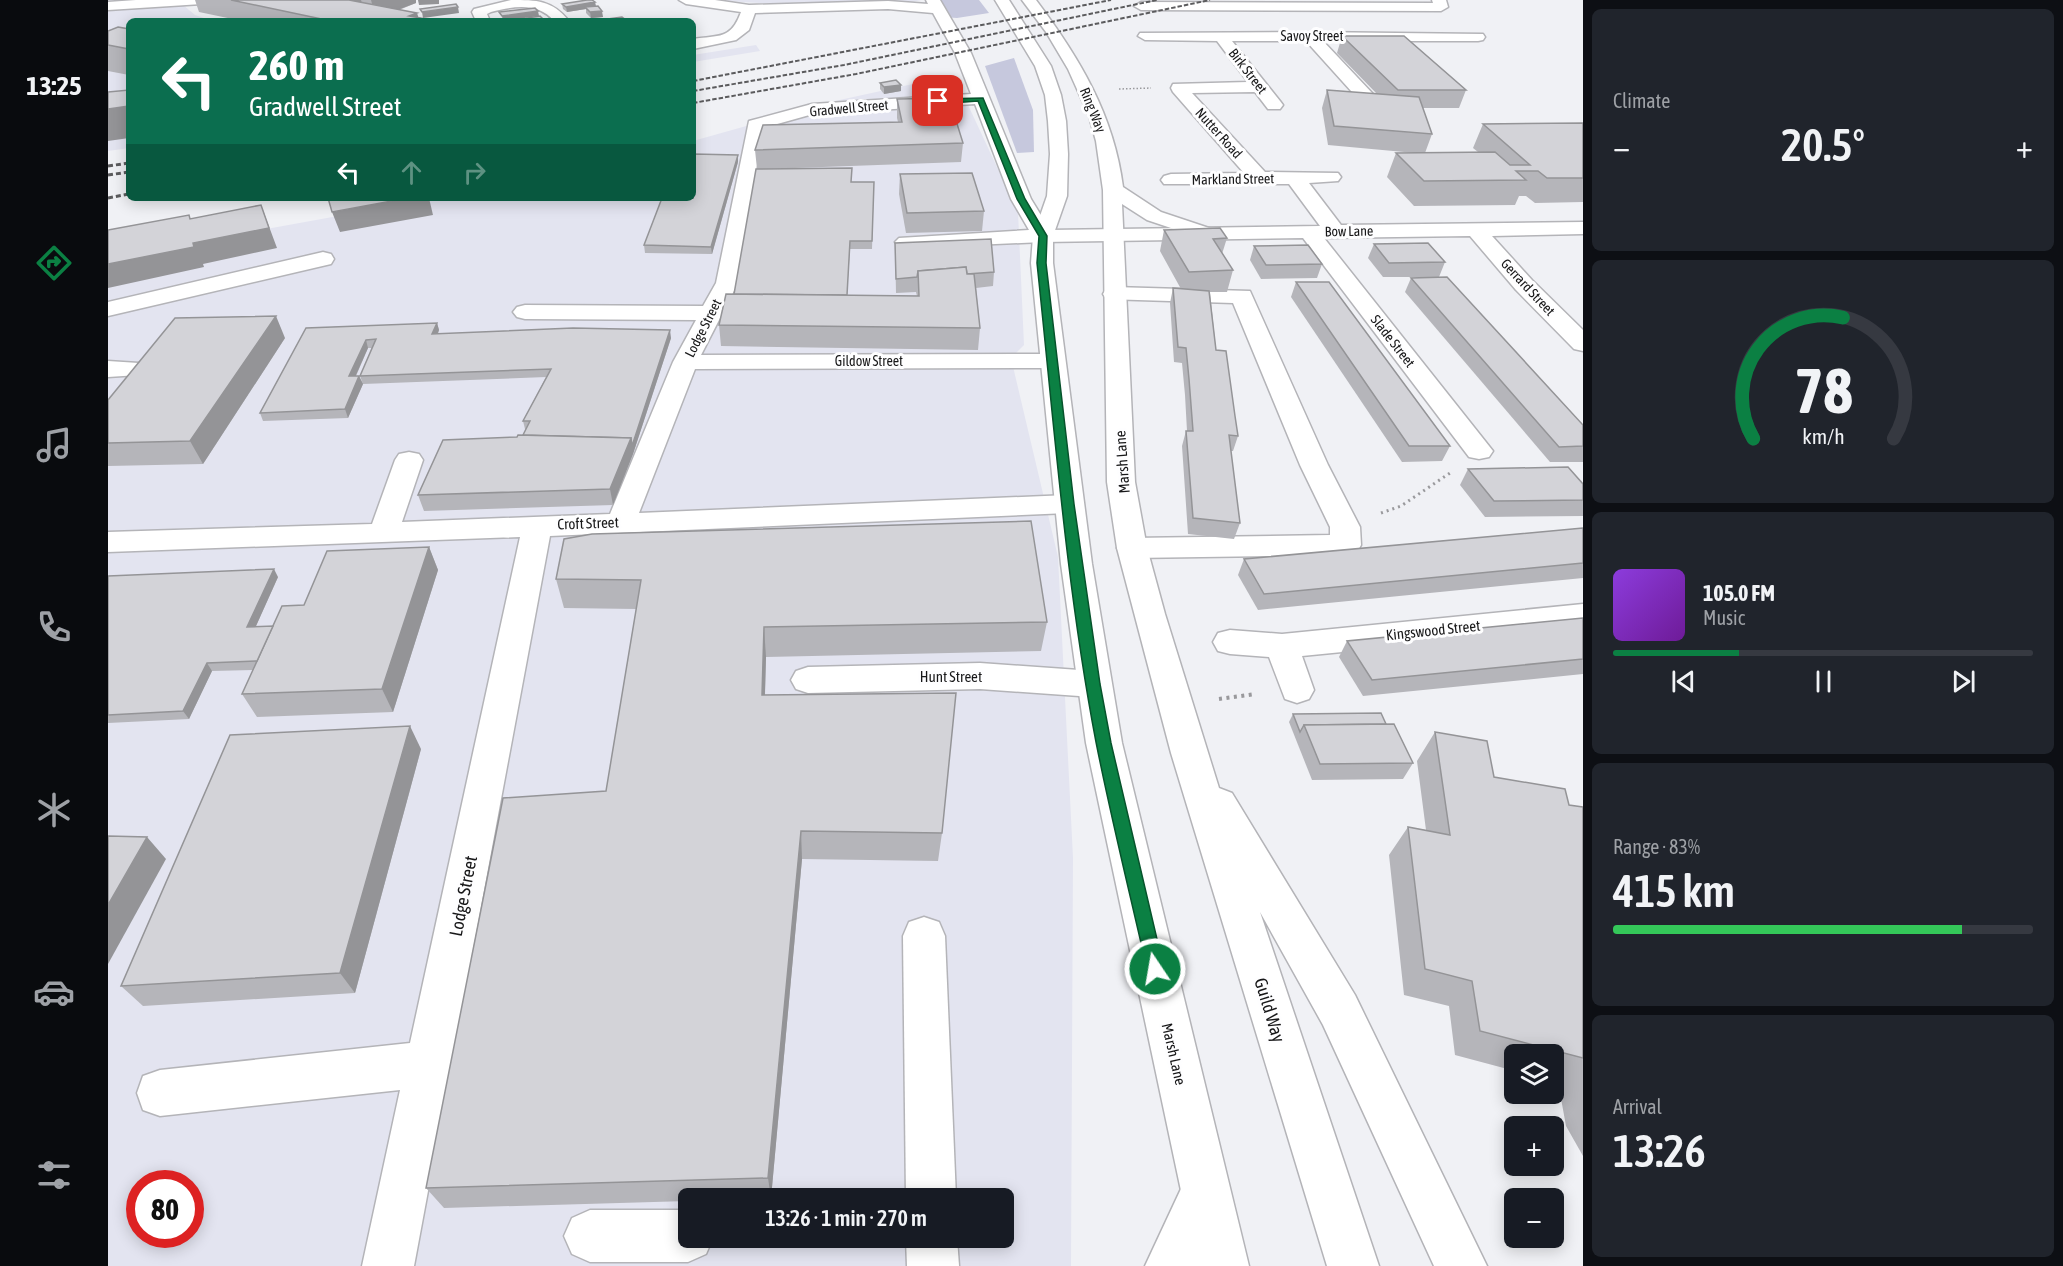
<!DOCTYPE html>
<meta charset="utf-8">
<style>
:root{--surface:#171b24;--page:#20242c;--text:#f1f3f6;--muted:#9ea1a6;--line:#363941;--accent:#0b8043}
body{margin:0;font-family:"Asap Condensed",sans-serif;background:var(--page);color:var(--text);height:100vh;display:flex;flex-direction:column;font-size:22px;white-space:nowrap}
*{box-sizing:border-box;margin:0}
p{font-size:20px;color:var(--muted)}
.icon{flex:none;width:33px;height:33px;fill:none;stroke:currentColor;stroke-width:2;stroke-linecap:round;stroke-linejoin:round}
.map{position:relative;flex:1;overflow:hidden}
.side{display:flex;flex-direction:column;gap:9px;padding:9px;background:#0d0f14;width:480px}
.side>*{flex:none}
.banner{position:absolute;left:18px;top:18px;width:570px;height:183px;border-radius:9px;box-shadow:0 3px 15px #0003;background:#0b6e4f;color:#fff;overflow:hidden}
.buttons{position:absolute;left:1396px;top:1044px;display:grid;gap:12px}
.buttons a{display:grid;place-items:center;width:60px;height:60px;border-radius:9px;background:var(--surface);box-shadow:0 3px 15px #0003;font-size:30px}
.speed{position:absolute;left:18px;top:1170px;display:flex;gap:12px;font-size:30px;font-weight:700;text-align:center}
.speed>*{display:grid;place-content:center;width:78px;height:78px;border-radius:50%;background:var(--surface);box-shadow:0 3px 15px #0003;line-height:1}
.speed .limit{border:9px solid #d22;background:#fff;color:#111}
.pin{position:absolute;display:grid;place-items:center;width:51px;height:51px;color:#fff;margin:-26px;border-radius:12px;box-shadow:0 3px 9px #0006}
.me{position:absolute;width:66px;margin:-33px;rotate:348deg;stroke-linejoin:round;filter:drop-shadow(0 0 4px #0008)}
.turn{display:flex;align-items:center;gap:21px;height:126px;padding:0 24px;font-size:27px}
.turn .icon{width:78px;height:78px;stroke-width:2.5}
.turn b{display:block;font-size:42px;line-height:51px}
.lanes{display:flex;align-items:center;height:57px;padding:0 24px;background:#0003;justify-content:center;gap:30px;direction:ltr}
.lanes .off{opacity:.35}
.big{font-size:45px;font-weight:600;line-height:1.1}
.side .card{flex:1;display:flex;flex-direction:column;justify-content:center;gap:9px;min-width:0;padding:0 21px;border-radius:9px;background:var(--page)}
.side .dial{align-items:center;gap:0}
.dial svg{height:156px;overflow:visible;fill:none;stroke:var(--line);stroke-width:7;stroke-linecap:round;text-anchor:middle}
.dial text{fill:var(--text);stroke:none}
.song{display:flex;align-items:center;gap:18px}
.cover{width:72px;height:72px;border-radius:9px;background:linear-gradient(135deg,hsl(270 70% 55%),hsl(280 70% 35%))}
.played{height:6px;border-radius:3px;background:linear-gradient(90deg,var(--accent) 30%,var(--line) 30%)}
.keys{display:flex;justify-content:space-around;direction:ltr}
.heat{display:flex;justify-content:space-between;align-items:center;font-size:33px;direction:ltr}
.charge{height:9px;border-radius:4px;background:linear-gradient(90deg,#34c759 83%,var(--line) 0)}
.trip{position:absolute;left:570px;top:1188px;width:336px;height:60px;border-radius:9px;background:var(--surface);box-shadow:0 3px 15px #0003;font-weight:600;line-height:60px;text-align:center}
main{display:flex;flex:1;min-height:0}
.tabs{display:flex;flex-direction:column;width:108px;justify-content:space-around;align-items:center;background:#090b0e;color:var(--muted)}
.tabs .icon{width:42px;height:42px}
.tabs .current{color:var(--accent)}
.tabs b{font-size:27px;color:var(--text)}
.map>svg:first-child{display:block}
</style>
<main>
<nav class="tabs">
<b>13:25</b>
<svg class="icon current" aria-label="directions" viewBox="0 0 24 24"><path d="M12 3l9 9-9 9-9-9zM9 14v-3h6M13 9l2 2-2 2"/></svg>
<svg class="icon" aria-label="music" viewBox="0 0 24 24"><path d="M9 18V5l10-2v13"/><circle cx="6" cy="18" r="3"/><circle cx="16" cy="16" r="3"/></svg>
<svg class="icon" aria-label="phone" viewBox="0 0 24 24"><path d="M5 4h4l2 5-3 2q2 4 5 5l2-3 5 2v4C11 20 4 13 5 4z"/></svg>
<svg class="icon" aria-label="climate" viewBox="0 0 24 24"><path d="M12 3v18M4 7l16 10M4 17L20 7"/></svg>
<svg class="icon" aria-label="car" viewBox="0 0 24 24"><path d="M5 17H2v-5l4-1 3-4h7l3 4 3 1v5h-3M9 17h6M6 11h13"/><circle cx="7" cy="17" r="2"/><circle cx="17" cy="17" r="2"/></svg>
<svg class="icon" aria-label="filters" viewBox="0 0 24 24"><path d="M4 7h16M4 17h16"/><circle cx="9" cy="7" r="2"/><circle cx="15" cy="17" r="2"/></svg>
</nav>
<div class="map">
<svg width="1475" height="1266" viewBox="0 0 1475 1266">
<rect width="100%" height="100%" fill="#f0f1f5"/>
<g fill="#e3e4f0" fill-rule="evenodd">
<path d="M0 0H82L68 5H75L87 15 105 21H21V148L0 151Z"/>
<path d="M597 0H813L804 2 653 3Z"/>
<path d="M648 45 652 51 585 62V55Z"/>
<path d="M846 75 910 212 916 345 903 358 950 557 965 858 963 1266H0V258L329 198H585V141L727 101ZM32 1184H82V1234H32ZM580 1198H896V1238H580Z"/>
</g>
<g fill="#c6c8dd">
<path d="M828 0H871L881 13 849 18 834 17Z"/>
<path d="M906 58 925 110 926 152 909 153 877 66Z"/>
</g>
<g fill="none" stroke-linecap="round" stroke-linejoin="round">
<g stroke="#b4b4b8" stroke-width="3">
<g id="minor">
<path d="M28 0H101L94 4 0 10V2Z"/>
<path d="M403 0C429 0 444 0 461 21H446C430 2 406 6 383 12L379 14 382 21H368L364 12 366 9Z"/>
<path d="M571 0H607L641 5 780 1 820 4 818 0H832L863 53 923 199 942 230 1212 226 1181 184H1056L1053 180 1056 176 1063 174 1136 173 1065 92 1063 88 1065 84 1140 82 1109 41 1037 40 1030 36 1032 33 1202 32 1375 34 1377 37 1375 40 1370 41H1215L1265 94 1267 98 1259 103 1253 102 1198 41H1124L1172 101 1175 105 1172 109H1160L1147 92 1084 93 1157 172 1230 173 1233 177 1230 181 1201 183 1233 225 1475 222V234L1384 236 1424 280 1475 330V351L1466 349 1408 290 1362 236 1216 238 1385 451 1381 457 1371 459 1361 457 1195 238 935 242 798 248 791 246 787 242 791 238 921 230 903 199 867 104 705 114 655 128 630 283 593 355 945 354 954 356 957 361 954 366 945 368 587 369 531 513 960 495 970 497 975 504 970 511 960 513 442 536 306 1266H254L292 1090 52 1116 35 1110 29 1093 35 1076 52 1070 302 1043 412 537 0 552V532L264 524 287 460 291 454 301 452 311 454 315 460 294 522 502 514 565 362 588 320 417 319 409 317 405 312 409 307 417 305 595 306 608 283 641 121 704 104 863 94 847 53 825 13 780 9 647 13 641 30 628 40 585 49V39C611 35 623 40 633 12L578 4Z"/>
<path d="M1324 0H1338L1340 7 1333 11 1033 10 1026 6 1033 2 1325 3Z"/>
<path d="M215 252 223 254 226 259 223 264 0 316V302Z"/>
<path d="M1006 287 1142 291 1220 465 1252 527 1253 545 1249 552 1238 555 1024 558 1013 555 1009 548 1013 541 1024 538 1222 535V527L1192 465 1125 303 998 299 995 294 998 289Z"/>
<path d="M0 361 46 364 50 369 46 374 0 377Z"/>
<path d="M1475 604V628L1194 656 1206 690 1201 699 1189 703 1177 699 1161 657 1122 654 1110 651 1105 642 1110 633 1122 630 1174 634Z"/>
<path d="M872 663 985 671 997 675 1002 684 997 693 985 697 872 689 700 693 688 689 683 680 688 671 700 667Z"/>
<path d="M816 917 831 922 837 936 848 1198H798L795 936 801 922Z"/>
<path d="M1097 1169 1115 1176 1122 1194 1090 1266H1037L1079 1176Z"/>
<path d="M482 1210H580V1238H605L598 1254 580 1262H482L464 1254 456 1236 464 1218Z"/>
<path d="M798 1238H849L851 1266H799Z"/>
</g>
</g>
<g stroke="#b4b4b8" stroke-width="3">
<g id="highway">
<path d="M887 0H901L943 66 953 95 958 121 960 154 959 196 945 236V263L984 564 1014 743 1141 1266H1089L978 743 953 564 923 263 925 236 939 196 942 154 940 121 937 95 927 66Z"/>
<path d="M914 0H928C971 57 1006 115 1015 187L1053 212 1107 230 1110 234 1107 238 1100 240 1093 238 1039 220 1014 204 1027 482 1039 548 1057 614 1111 788 1124 793 1247 995 1379 1266H1326L1215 1025 1152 912 1271 1266H1219L1063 753 1009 548 999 482 995 190 988 141 981 116 960 69 938 32Z"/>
</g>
</g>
<path stroke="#99999c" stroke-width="1.5" stroke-dasharray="1.5 2" stroke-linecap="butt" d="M1011 89 1043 88"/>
<path stroke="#99999c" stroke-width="3" stroke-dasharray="2 4" stroke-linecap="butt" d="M1273 513 1293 506 1342 473"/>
<path stroke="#99999c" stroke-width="4" stroke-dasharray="3 4.5" stroke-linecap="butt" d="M1111 699 1148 694"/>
<use href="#minor" fill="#fff" fill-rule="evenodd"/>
<use href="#highway" fill="#fff" fill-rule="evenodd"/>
<g stroke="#5b5b5d" stroke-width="2" stroke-dasharray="4.5 2" stroke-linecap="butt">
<path d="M585 81 1003 0"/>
<path d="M585 91 736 65 1049 0"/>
<path d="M585 103 748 74 1102 0"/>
</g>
<g stroke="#5b5b5d" stroke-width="3" stroke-dasharray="5 3" stroke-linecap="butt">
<path d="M0 166 21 163"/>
<path d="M0 175 21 172"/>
<path d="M0 198 21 194"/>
</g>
</g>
<g fill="#b5b5ba">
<path d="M87 0H308V3L291 10 311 18 314 21H134L91 12Z"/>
<path d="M487 2 488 6 495 17 483 18 478 13V9L459 12 455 9 454 4Z"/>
<path d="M21 29V75L0 71V31Z"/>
<path d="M1234 36 1358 90 1351 108H1314L1324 134 1317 153 1370 152 1365 148 1375 124 1475 123V202L1427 203 1418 196H1411L1407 205 1306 206 1279 177 1288 153H1307L1220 145 1214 108 1219 90 1269 94 1229 53Z"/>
<path d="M772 83 793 85V91L776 94 772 89Z"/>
<path d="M789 99 855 143 853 162 659 169 744 182H766L764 249H742L739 295 809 296 808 292 788 293 787 243 886 272 885 286 868 288 872 328 870 350 613 346 611 325 626 294 649 169 647 150 790 122 789 118Z"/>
<path d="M630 162 604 254 537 253 536 245Z"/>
<path d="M792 174 876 211 874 231 798 233 791 194Z"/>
<path d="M1056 230 1119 238 1114 254 1125 270 1119 292H1102L1108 350 1130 436 1125 451H1123L1132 523 1126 539 1080 534 1074 446 1078 431H1079L1077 395 1074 363 1066 362 1062 303 1065 288 1073 289 1052 251Z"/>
<path d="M1266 244 1337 262 1331 277H1275L1260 258Z"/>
<path d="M1146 246 1214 264 1209 278 1153 279 1142 260Z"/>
<path d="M1303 278 1475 425V462H1442L1297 292Z"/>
<path d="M1188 282 1342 446 1334 461 1294 462 1183 297Z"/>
<path d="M329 323 331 330 330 334 563 338 525 454 505 505 316 511 310 495 409 437 415 435 419 429H417L415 421 438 377 255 384 252 376 264 348H260L248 376H251L255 384 240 418 155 421 152 413 198 328Z"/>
<path d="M177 338 95 464 0 466V400Z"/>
<path d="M1360 469 1475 484V516L1377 517 1352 485Z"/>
<path d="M1475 528V578L1150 610 1130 575 1136 559Z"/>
<path d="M456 539 939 622 933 651 658 657 657 695 834 833 830 861 694 859 663 1198H580V1201L336 1208 318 1188 498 791 528 609 456 608 448 579Z"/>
<path d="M321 547 330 570 285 712 149 717 134 694 145 670 104 671 81 719 0 723V576L170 577 148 626H165L196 605Z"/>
<path d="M1475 618V674L1255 696 1231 657 1239 641Z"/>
<path d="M1185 714 1278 724 1305 763 1295 779 1204 780 1181 722Z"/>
<path d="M1327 732 1386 777 1461 805 1475 807V1156L1458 1126 1450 1082 1446 1081V1054H1407V1071L1347 1055 1341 1006 1296 995 1281 855 1300 827 1318 830 1309 761Z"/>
<path d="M313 749 247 993 35 1006 13 986Z"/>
</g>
<g fill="#949497">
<path d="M241 0H253L258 16Z"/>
<path d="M263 0H308V3L268 18Z"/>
<path d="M310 0H331V4L311 5Z"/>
<path d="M487 2 488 8 477 7 478 9 459 12 458 7Z"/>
<path d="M350 7 351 13 315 18 314 12Z"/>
<path d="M430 11 431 16 395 21 394 16Z"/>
<path d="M494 11 495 17 483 18 482 12Z"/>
<path d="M309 13 311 19 313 18 314 21H302L301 16Z"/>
<path d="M793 85V91L776 94V87Z"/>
<path d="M21 106V138L0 141V109Z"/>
<path d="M630 155V162L604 254 603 247Z"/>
<path d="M300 198H321L325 215 232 232 224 212Z"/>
<path d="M153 205 169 248 95 264 96 267 0 288V264L85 243Z"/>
<path d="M168 316 177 338 95 464 82 441Z"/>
<path d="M329 323 331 330 326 342 324 334Z"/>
<path d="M562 330 563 338 525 454 505 505 502 489Z"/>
<path d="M258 340 260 348 244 384 241 376Z"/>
<path d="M251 376 255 384 240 418 237 409Z"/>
<path d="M321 547 330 570 285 712 274 689Z"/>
<path d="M166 569 170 577 144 635 139 627Z"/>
<path d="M656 627 658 657 656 724 654 695Z"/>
<path d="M99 663 104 671 81 719 75 711Z"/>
<path d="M302 726 313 749 247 993 232 973Z"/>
<path d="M693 831 694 859 663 1198 660 1178Z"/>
<path d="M39 837 58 859 0 964V905Z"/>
</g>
<g fill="#d3d3d8" stroke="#949497" stroke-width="1.5">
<path d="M123 0H242H241L309 13 301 16 313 18 307 21H223Z"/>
<path d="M479 0H484L487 2 458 7 454 4Z"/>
<path d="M348 4 350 7 314 12 312 9Z"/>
<path d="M490 6 494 11 482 12 477 7Z"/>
<path d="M427 8 430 11 394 16 391 12Z"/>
<path d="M432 16 437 21H421L419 18Z"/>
<path d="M514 17 518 20 510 21H485Z"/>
<path d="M334 19 336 21 321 20Z"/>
<path d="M10 27 21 29V49L0 45V31Z"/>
<path d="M1234 36H1296L1358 90H1290Z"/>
<path d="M788 80 793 85 776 87 772 83Z"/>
<path d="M21 90V106L0 109V92Z"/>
<path d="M1219 90 1311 97 1324 134 1226 126Z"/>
<path d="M841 98 855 143 647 150 655 125 794 122 789 99Z"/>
<path d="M1475 123V178H1439L1430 171H1408L1418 180 1316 181 1288 153 1387 152 1402 165H1422L1375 124Z"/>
<path d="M585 154 630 155 603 247 536 245 554 198H585Z"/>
<path d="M744 168 743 182H766L764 241H742L739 295 626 294 648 169Z"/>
<path d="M864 173 876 211 799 213 792 174Z"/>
<path d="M220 198H300L224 212Z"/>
<path d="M153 205 161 228 85 243 86 247 0 264V230L81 215 82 219Z"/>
<path d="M1112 228 1119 238 1105 239 1125 270 1081 272 1056 230Z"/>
<path d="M883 239 886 272 859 274 858 267 810 271 809 277 788 279 787 243Z"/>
<path d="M1320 243 1337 262 1281 263 1266 244Z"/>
<path d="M1200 245 1214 264 1158 265 1146 246Z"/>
<path d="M858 267 859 274H866L872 328 611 325 618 294 811 296 810 271Z"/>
<path d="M1339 277 1475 425V446L1451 447 1303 278Z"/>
<path d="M1188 282H1221L1342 446H1301Z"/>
<path d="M1065 288 1101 291 1108 350 1118 351 1127 416 1130 436 1121 435 1132 523 1085 518 1078 431H1085L1081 379 1078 348 1070 347Z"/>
<path d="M168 316 82 441 0 443V400L67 318Z"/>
<path d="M329 323 324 334 465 328 562 330 524 446 523 438 415 435 422 421H415L443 369 252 376 268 339 258 340 241 376H251L237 409 152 413 198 328Z"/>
<path d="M410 435 523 438 502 489 310 495 335 440 409 437Z"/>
<path d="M1460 467 1475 484V500L1386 501 1360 469Z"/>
<path d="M923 521 939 622 656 627 654 695 848 693 834 833 693 831 660 1178 318 1188 395 798 498 791 533 580 448 579 456 539 484 534Z"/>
<path d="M1475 528V563L1156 594 1136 559Z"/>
<path d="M321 547 274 689 134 694 174 606 196 605 219 551Z"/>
<path d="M166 569 139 627 165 626 149 661 99 663 75 711 0 715V576Z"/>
<path d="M1475 618V659L1264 680 1239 641Z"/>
<path d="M1273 713 1278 724 1196 725 1192 732 1185 714Z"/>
<path d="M1286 724 1305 763 1212 764 1196 725Z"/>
<path d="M302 726 232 973 13 986 122 735Z"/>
<path d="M1327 732 1379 741 1386 777 1457 789 1461 805 1475 807V1058L1372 1031 1364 981 1317 969 1300 827 1342 835Z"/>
<path d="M0 836 39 837 0 905Z"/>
</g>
<path fill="#0b8043" stroke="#07532c" stroke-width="1.5" d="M875 98 917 199 939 236 938 263 966 504 992 684 1003 743 1056 969 1054 975 1047 978 1041 975 1039 969C1022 894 1003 818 988 742 958 585 946 423 929 263L931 236 909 199 870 101 830 104 827 101 830 99Z"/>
<g text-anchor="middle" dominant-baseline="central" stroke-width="6" stroke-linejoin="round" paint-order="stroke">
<g font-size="14" fill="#181819" stroke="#fefeff">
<text x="1204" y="36">Savoy Street</text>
<text transform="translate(1140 71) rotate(52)">Birk Street</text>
<text transform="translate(741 108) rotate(-5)">Gradwell Street</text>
<text transform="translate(985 110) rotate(68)">Ring Way</text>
<text transform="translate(1111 133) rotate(48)">Nutter Road</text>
<text transform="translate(1125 179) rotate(-1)">Markland Street</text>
<text transform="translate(1241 231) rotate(-1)">Bow Lane</text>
<text transform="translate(1420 287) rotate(47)">Gerrard Street</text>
<text transform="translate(595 328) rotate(-63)">Lodge Street</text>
<text transform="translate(1285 341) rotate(52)">Slade Street</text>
<text x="761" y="361">Gildow Street</text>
</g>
<g font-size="15" fill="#181819" stroke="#fefeff">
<text transform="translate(1014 462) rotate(-94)">Marsh Lane</text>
<text transform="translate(480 523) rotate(-2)">Croft Street</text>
<text transform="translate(1325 630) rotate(-6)">Kingswood Street</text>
<text x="843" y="676">Hunt Street</text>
<text transform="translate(1066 1054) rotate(77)">Marsh Lane</text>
</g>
<g font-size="18" fill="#181819" stroke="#fefeff">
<text transform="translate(355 896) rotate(-79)">Lodge Street</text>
<text transform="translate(1162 1010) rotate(73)">Guild Way</text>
</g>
</g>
</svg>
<div class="buttons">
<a><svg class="icon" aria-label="layers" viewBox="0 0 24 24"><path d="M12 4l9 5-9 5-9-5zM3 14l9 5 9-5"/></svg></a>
<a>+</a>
<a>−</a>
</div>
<div class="speed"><div class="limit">80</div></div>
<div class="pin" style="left:830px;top:101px;background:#d93025"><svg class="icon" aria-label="arrive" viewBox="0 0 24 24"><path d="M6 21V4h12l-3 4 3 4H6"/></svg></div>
<svg class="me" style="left:1047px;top:969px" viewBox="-20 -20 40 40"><circle r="17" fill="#0b8043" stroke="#fff" stroke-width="3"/><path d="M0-11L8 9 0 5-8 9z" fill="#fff"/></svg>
<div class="trip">13:26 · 1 min · 270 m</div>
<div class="banner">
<div class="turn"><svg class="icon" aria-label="left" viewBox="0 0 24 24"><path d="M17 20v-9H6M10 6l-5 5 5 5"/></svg><div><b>260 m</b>Gradwell Street</div></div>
<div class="lanes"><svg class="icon" aria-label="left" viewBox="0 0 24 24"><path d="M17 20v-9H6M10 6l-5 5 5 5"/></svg><svg class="icon off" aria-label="ahead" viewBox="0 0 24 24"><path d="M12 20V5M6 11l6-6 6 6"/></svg><svg class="icon off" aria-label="right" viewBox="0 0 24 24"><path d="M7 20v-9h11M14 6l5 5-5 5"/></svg></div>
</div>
</div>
<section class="side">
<div class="card"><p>Climate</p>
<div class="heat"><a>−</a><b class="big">20.5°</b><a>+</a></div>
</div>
<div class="card dial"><svg viewBox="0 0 100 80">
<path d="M14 69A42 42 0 1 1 86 69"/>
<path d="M14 69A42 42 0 0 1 60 7" stroke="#0b8043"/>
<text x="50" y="56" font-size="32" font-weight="700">78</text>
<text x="50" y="72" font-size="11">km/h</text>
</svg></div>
<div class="card">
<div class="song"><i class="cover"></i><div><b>105.0 FM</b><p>Music</p></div></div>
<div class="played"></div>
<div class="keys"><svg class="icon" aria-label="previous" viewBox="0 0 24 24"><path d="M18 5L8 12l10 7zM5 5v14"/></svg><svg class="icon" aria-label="pause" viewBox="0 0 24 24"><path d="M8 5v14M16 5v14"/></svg><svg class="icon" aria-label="next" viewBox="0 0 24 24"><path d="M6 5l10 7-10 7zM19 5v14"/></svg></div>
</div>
<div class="card"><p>Range · 83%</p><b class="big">415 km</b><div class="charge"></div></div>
<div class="card"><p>Arrival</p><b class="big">13:26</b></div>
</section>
</main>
